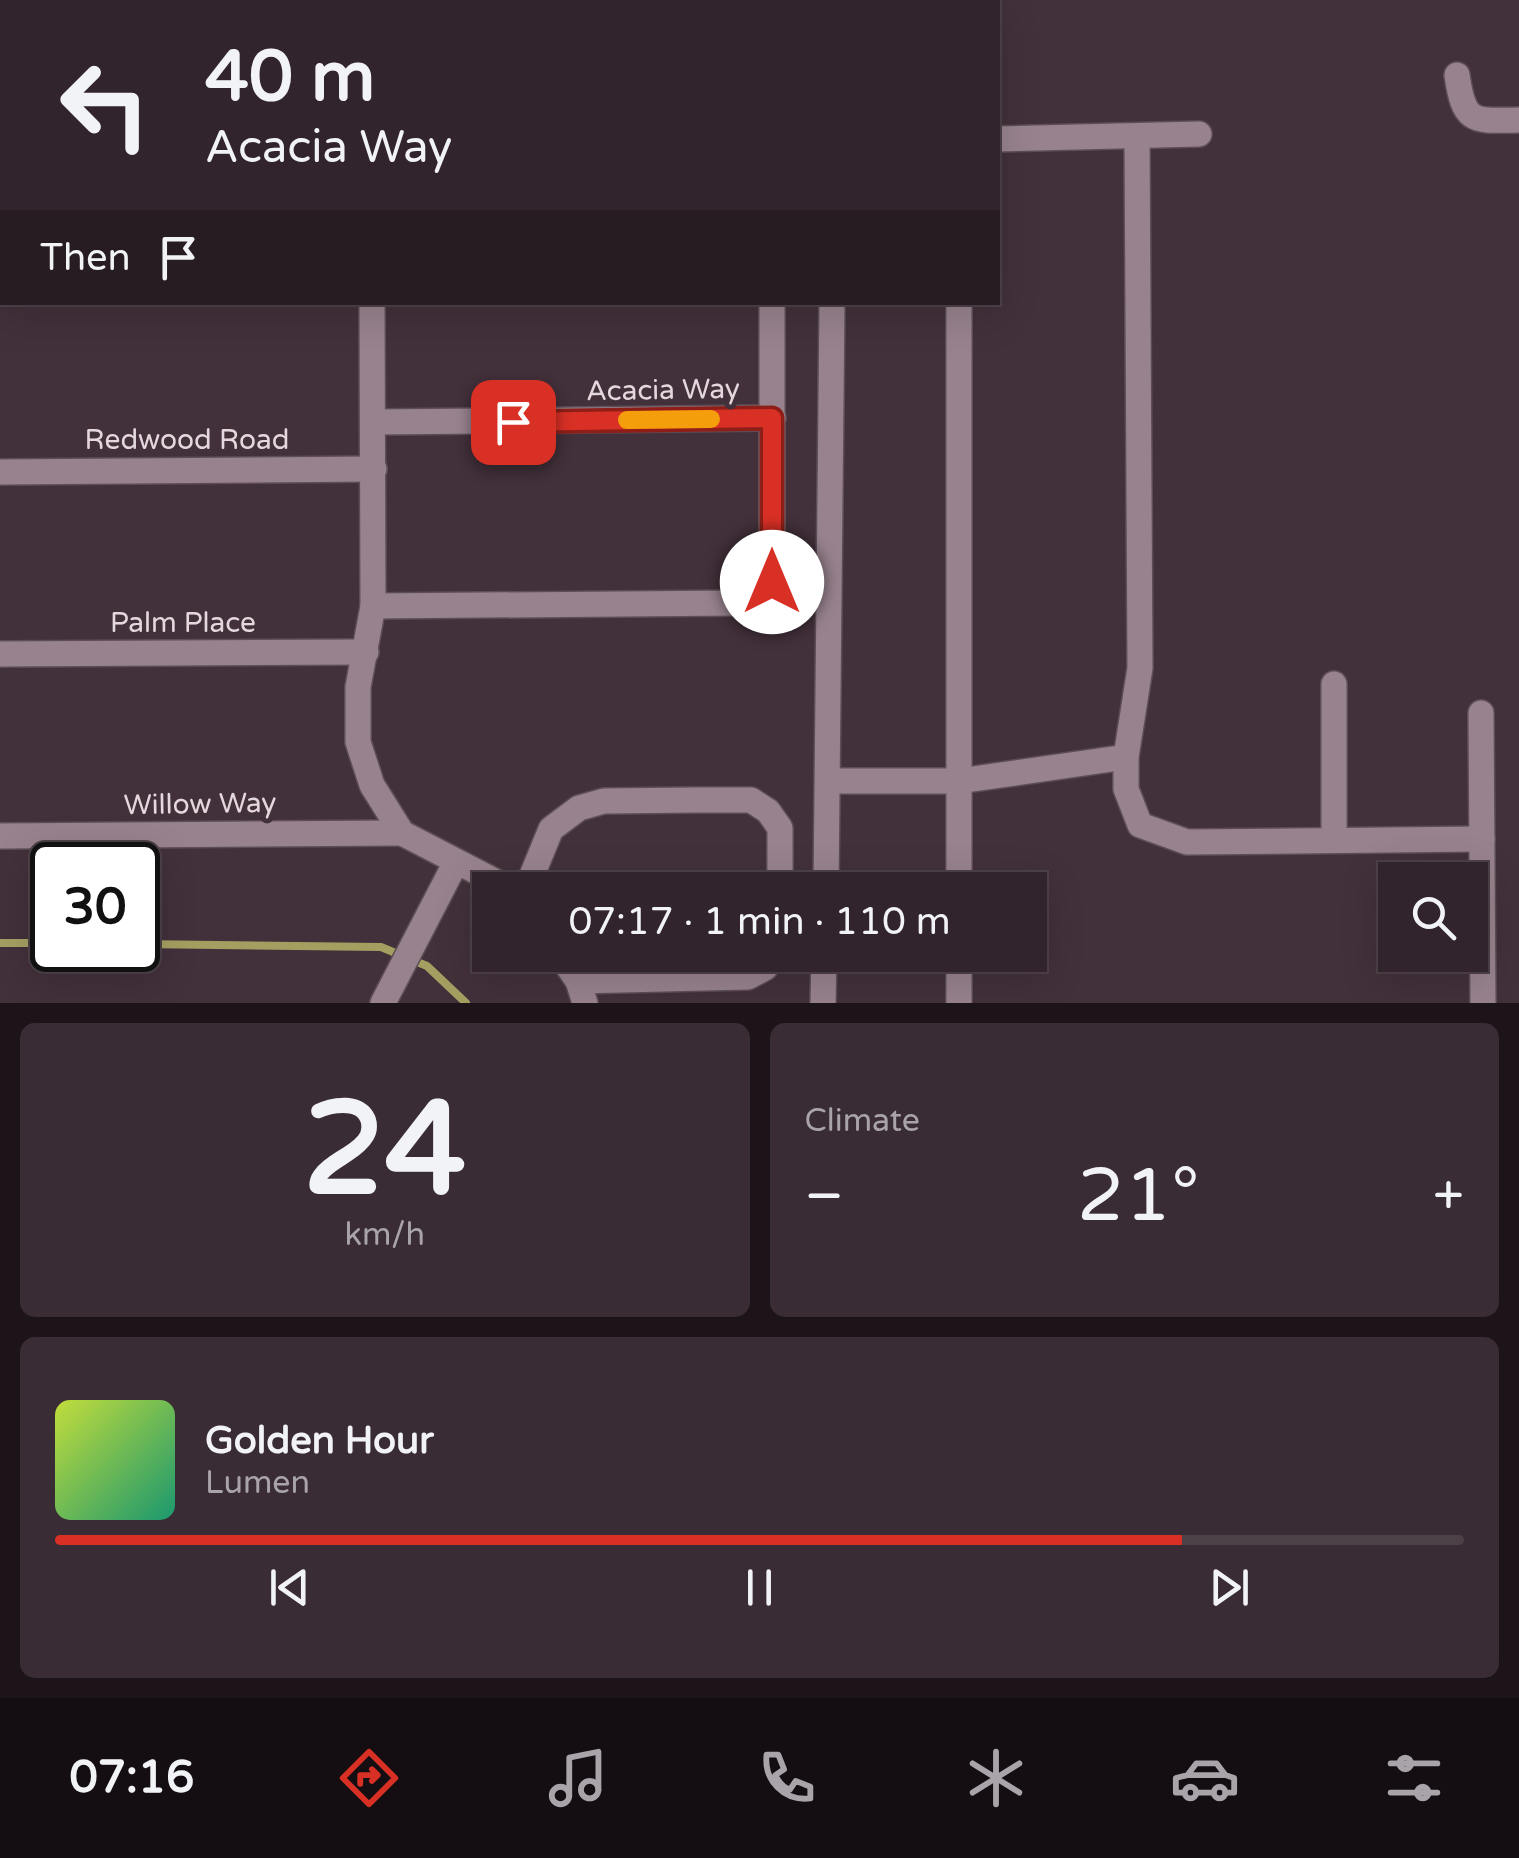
<!DOCTYPE html>
<meta charset="utf-8">
<style>
:root{--surface:#32242c;--page:#3a2c34;--text:#f1f3f6;--muted:#a8a4a9;--line:#4d4148;--accent:#d93025}
body{margin:0;font-family:"Varela Round",sans-serif;background:var(--page);color:var(--text);height:100vh;display:flex;flex-direction:column;font-size:38px;white-space:nowrap}
*{box-sizing:border-box;margin:0}
p{font-size:32px;color:var(--muted)}
.icon{flex:none;width:55px;height:55px;fill:none;stroke:currentColor;stroke-width:2;stroke-linecap:round;stroke-linejoin:round}
.map{position:relative;height:1003px;overflow:hidden}
.sheet{display:flex;flex-direction:column;gap:20px;padding:20px;background:#1c1418;flex:1}
.sheet>*{flex:none}
.guide{position:absolute;left:0px;top:0px;width:1000px;height:305px;box-shadow:0 10px 40px #0002,0 0 0 2px var(--line);background:#32242c;color:var(--text);overflow:hidden}
.controls{position:absolute;left:1378px;top:862px;display:grid;gap:20px}
.controls a{display:grid;place-items:center;width:110px;height:110px;border-radius:0px;background:var(--surface);box-shadow:0 10px 40px #0002,0 0 0 2px var(--line);font-size:50px}
.speed{position:absolute;left:30px;top:842px;display:flex;gap:20px;font-size:50px;font-weight:700;text-align:center}
.speed>*{display:grid;place-content:center;width:130px;height:130px;border-radius:50%;background:var(--surface);box-shadow:0 10px 40px #0002,0 0 0 2px var(--line);line-height:1}
.speed .limit{border:5px solid #111;border-radius:15px;background:#fff;color:#111}
.pin{position:absolute;display:grid;place-items:center;width:85px;height:85px;color:#fff;margin:-42px;border-radius:20px;box-shadow:0 5px 15px #0006}
.me{position:absolute;width:110px;margin:-55px;rotate:0deg;stroke-linejoin:round;filter:drop-shadow(0 0 8px #0008)}
.turn{display:flex;align-items:center;gap:35px;height:210px;padding:0 40px;font-size:45px}
.turn .icon{width:130px;height:130px;stroke-width:2.5}
.turn b{display:block;font-size:70px;line-height:85px}
.then{display:flex;align-items:center;height:95px;padding:0 40px;background:#0003;gap:20px;font-size:38px}
.big{font-size:75px;font-weight:600;line-height:1.1}
.sheet .widget{flex:1;display:flex;flex-direction:column;justify-content:center;gap:15px;min-width:0;padding:0 35px;border-radius:15px;background:var(--page)}
.sheet .dial{align-items:center;gap:0}
.dial b{font-size:130px;line-height:1}
.song{display:flex;align-items:center;gap:30px}
.cover{width:120px;height:120px;border-radius:15px;background:linear-gradient(135deg,hsl(70 70% 55%),hsl(160 70% 35%))}
.played{height:10px;border-radius:5px;background:linear-gradient(90deg,var(--accent) 80%,var(--line) 80%)}
.keys{display:flex;justify-content:space-around;direction:ltr}
.heat{display:flex;justify-content:space-between;align-items:center;font-size:55px;direction:ltr}
.sheet .tiles{flex:1;display:grid;gap:20px;grid-template-columns:1fr 1fr}
.widget:last-child{grid-column:span 2}
.trip{position:absolute;left:472px;top:872px;width:575px;height:100px;border-radius:0px;background:var(--surface);box-shadow:0 10px 40px #0002,0 0 0 2px var(--line);font-weight:600;line-height:100px;text-align:center}
.dock{display:flex;height:160px;justify-content:space-around;align-items:center;background:#140e12;color:var(--muted)}
.dock .icon{width:70px;height:70px}
.dock .selected{color:var(--accent)}
.dock b{font-size:45px;color:var(--text)}
.map>svg:first-child{display:block}
</style>
<div class="map">
<svg width="1519" height="1003" viewBox="0 0 1519 1003">
<rect width="100%" height="100%" fill="#42303a"/>
<g fill="none" stroke-linecap="round" stroke-linejoin="round">
<g stroke="#a49f61" stroke-width="8">
<path d="M0 943H52"/>
<path d="M138 944 381 947 427 966 466 1003"/>
</g>
<g stroke="#5d4e56" stroke-width="28">
<g id="minor">
<path d="M651 0 652 2"/>
<path d="M834 2V0"/>
<path d="M1457 75C1464 124 1473 121 1519 120"/>
<path d="M0 95H2"/>
<path d="M1137 136 1140 668 1126 757V789L1140 825 1187 842 1482 839"/>
<path d="M998 139 1199 134"/>
<path d="M0 247H2"/>
<path d="M372 302 373 606 358 687V742L372 785 402 833 512 890"/>
<path d="M959 302V890"/>
<path d="M374 422 773 418"/>
<path d="M0 472 374 469"/>
<path d="M373 606 737 603 761 599 772 582V302"/>
<path d="M0 654 366 652"/>
<path d="M1334 684V840"/>
<path d="M1481 713 1483 1003"/>
<path d="M828 781H959L1126 757"/>
<path d="M0 836 402 833"/>
<path d="M526 890 551 829 579 808 604 801 697 800H751L768 811 780 828V890"/>
<path d="M826 890 832 302"/>
<path d="M560 955 578 981 585 1003"/>
<path d="M959 955V1003"/>
<path d="M578 981 748 977 765 968 773 955"/>
<path d="M383 1003 456 862"/>
<path d="M823 1003 824 955"/>
</g>
</g>
<use href="#minor" stroke="#97828d" stroke-width="25"/>
</g>
<g fill="none" stroke-linecap="round" stroke-linejoin="round">
<g stroke="#8d1f18" stroke-width="25">
<path id="route" d="M513 422 772 418V582"/>
</g>
<use href="#route" stroke="#d93025" stroke-width="18"/>
<path stroke="#f59e0b" stroke-width="18" d="M627 420 711 419"/>
</g>
<g text-anchor="middle" dominant-baseline="central" stroke-width="10" stroke-linejoin="round" paint-order="stroke">
<g font-size="28" fill="#e4d8de" stroke="#42303a">
<text transform="translate(663 390) rotate(-1)">Acacia Way</text>
<text x="187" y="440">Redwood Road</text>
<text x="183" y="623">Palm Place</text>
<text transform="translate(200 804) rotate(-1)">Willow Way</text>
</g>
</g>
</svg>
<div class="controls">
<a><svg class="icon" aria-label="search" viewBox="0 0 24 24"><circle cx="10" cy="10" r="6"/><path d="M15 15l6 6"/></svg></a>
</div>
<div class="speed"><div class="limit">30</div></div>
<div class="pin" style="left:513px;top:422px;background:#d93025"><svg class="icon" aria-label="arrive" viewBox="0 0 24 24"><path d="M6 21V4h12l-3 4 3 4H6"/></svg></div>
<svg class="me" style="left:772px;top:582px" viewBox="-20 -20 40 40"><circle r="19" fill="#fff"/><path d="M0-13L10 11 0 6-10 11z" fill="#d93025"/></svg>
<div class="trip">07:17 · 1 min · 110 m</div>
<div class="guide">
<div class="turn"><svg class="icon" aria-label="left" viewBox="0 0 24 24"><path d="M17 20v-9H6M10 6l-5 5 5 5"/></svg><div><b>40 m</b>Acacia Way</div></div>
<div class="then">Then<svg class="icon" aria-label="arrive" viewBox="0 0 24 24"><path d="M6 21V4h12l-3 4 3 4H6"/></svg></div>
</div>
</div>
<section class="sheet">
<div class="tiles">
<div class="widget dial"><b>24</b><p>km/h</p></div>
<div class="widget"><p>Climate</p>
<div class="heat"><a>−</a><b class="big">21°</b><a>+</a></div>
</div>
<div class="widget">
<div class="song"><i class="cover"></i><div><b>Golden Hour</b><p>Lumen</p></div></div>
<div class="played"></div>
<div class="keys"><svg class="icon" aria-label="previous" viewBox="0 0 24 24"><path d="M18 5L8 12l10 7zM5 5v14"/></svg><svg class="icon" aria-label="pause" viewBox="0 0 24 24"><path d="M8 5v14M16 5v14"/></svg><svg class="icon" aria-label="next" viewBox="0 0 24 24"><path d="M6 5l10 7-10 7zM19 5v14"/></svg></div>
</div>
</div>
</section>
<nav class="dock">
<b>07:16</b>
<svg class="icon selected" aria-label="directions" viewBox="0 0 24 24"><path d="M12 3l9 9-9 9-9-9zM9 14v-3h6M13 9l2 2-2 2"/></svg>
<svg class="icon" aria-label="music" viewBox="0 0 24 24"><path d="M9 18V5l10-2v13"/><circle cx="6" cy="18" r="3"/><circle cx="16" cy="16" r="3"/></svg>
<svg class="icon" aria-label="phone" viewBox="0 0 24 24"><path d="M5 4h4l2 5-3 2q2 4 5 5l2-3 5 2v4C11 20 4 13 5 4z"/></svg>
<svg class="icon" aria-label="climate" viewBox="0 0 24 24"><path d="M12 3v18M4 7l16 10M4 17L20 7"/></svg>
<svg class="icon" aria-label="car" viewBox="0 0 24 24"><path d="M5 17H2v-5l4-1 3-4h7l3 4 3 1v5h-3M9 17h6M6 11h13"/><circle cx="7" cy="17" r="2"/><circle cx="17" cy="17" r="2"/></svg>
<svg class="icon" aria-label="filters" viewBox="0 0 24 24"><path d="M4 7h16M4 17h16"/><circle cx="9" cy="7" r="2"/><circle cx="15" cy="17" r="2"/></svg>
</nav>
